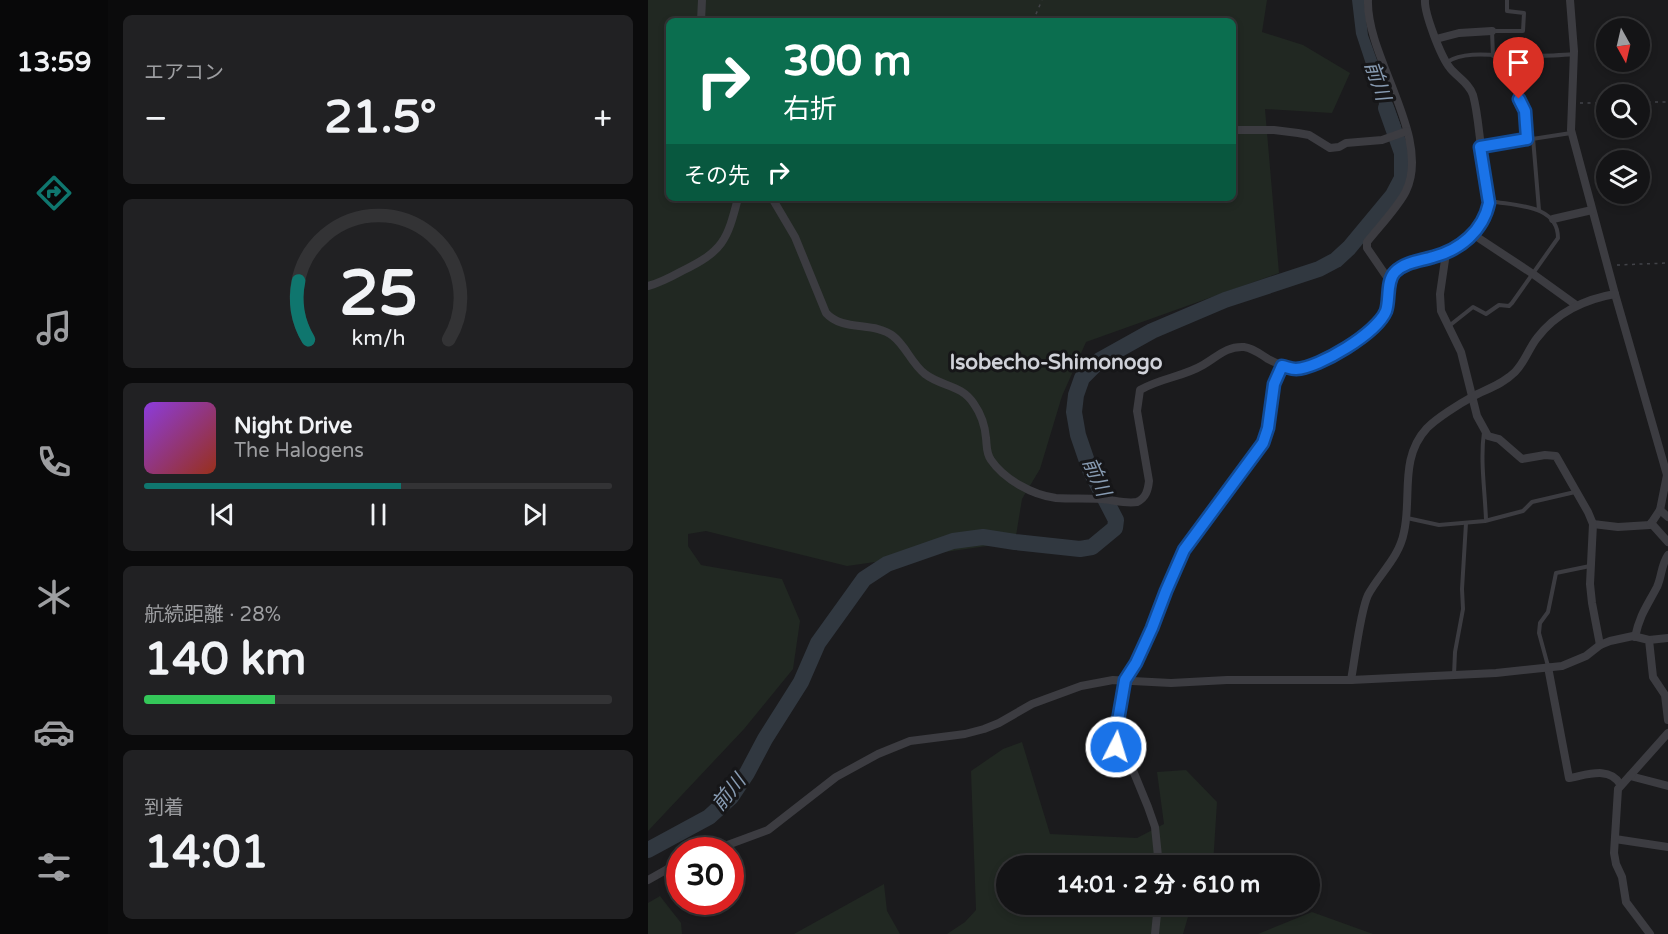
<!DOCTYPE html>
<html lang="ja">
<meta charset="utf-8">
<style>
:root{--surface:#141416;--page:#212123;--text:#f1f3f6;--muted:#9d9ea1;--line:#333335;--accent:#0f766e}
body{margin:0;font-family:"Varela Round","Noto Sans JP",sans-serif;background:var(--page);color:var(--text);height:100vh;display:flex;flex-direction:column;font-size:22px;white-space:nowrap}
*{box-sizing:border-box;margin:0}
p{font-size:20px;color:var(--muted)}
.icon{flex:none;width:33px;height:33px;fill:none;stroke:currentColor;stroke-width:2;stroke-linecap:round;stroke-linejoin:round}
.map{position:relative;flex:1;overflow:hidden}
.details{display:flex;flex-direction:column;gap:15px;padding:15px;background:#0b0b0c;width:540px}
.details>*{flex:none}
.guide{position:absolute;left:18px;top:18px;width:570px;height:183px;border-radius:9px;box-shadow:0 3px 9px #0003,0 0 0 2px var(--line);background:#0b6e4f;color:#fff;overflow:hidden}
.needle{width:39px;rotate:172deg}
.tools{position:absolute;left:948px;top:18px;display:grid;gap:12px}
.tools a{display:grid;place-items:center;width:54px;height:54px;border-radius:50%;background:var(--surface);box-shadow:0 3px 9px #0003,0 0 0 2px var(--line);font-size:30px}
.speed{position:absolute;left:18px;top:837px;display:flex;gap:12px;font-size:30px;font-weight:700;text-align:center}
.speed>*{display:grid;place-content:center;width:78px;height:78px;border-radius:50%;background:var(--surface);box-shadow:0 3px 9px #0003,0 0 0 2px var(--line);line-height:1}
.speed .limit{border:9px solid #d22;background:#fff;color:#111}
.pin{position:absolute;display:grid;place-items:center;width:51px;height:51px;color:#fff;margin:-62px -26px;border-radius:50% 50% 50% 0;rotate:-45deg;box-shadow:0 0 6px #0007}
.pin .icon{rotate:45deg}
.me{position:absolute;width:66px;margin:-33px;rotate:5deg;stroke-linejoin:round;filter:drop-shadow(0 0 4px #0008)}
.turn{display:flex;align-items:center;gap:21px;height:126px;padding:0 18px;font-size:27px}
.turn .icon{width:78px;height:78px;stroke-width:2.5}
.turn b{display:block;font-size:42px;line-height:51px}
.then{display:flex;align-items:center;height:57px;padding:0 18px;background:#0003;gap:12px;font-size:22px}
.big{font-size:45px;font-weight:700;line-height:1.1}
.details .card{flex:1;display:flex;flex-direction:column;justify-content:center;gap:9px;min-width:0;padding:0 21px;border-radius:9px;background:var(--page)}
.details .dial{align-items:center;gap:0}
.dial svg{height:156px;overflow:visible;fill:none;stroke:var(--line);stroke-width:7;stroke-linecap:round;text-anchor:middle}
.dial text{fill:var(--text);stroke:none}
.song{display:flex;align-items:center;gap:18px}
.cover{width:72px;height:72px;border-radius:9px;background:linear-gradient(135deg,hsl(270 70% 55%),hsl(10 70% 35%))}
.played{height:6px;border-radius:3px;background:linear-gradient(90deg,var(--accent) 55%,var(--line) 55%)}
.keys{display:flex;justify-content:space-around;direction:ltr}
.heat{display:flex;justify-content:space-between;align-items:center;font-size:33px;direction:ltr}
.charge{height:9px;border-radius:4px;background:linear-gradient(90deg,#34c759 28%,var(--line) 0)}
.trip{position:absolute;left:348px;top:855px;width:324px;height:60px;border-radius:30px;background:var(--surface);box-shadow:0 3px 9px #0003,0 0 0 2px var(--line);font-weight:700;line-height:60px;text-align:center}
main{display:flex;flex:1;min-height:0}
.tabs{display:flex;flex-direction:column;width:108px;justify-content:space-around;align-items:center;background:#080809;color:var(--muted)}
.tabs .icon{width:42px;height:42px}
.tabs .on{color:var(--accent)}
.tabs b{font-size:27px;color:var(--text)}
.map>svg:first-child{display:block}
</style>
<main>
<nav class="tabs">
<b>13:59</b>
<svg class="icon on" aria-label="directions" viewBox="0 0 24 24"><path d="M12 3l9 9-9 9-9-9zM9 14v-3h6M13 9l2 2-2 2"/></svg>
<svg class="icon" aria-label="music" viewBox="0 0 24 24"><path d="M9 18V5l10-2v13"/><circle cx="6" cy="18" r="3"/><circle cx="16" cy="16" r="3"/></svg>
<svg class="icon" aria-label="phone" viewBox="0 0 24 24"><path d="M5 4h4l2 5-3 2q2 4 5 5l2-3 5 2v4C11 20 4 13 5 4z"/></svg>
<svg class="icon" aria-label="climate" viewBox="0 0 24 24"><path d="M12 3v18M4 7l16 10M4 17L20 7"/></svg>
<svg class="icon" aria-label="car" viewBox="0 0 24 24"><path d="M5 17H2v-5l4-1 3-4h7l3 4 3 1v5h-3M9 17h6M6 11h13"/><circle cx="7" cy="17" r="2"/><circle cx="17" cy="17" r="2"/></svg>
<svg class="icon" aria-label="filters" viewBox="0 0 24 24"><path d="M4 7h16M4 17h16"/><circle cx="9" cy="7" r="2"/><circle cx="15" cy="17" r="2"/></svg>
</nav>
<section class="details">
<div class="card"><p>エアコン</p>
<div class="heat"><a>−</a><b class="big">21.5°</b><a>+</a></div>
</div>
<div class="card dial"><svg viewBox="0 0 100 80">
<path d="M14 69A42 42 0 1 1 86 69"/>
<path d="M14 69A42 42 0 0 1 9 39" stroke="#0f766e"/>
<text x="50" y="56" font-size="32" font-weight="700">25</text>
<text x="50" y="72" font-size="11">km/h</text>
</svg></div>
<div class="card">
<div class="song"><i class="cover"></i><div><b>Night Drive</b><p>The Halogens</p></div></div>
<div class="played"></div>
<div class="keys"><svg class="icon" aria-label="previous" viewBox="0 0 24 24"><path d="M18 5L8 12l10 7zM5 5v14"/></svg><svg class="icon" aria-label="pause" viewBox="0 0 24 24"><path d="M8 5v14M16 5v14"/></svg><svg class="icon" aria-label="next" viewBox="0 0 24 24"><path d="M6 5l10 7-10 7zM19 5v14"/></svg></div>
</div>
<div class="card"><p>航続距離 · 28%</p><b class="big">140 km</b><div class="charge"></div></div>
<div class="card"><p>到着</p><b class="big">14:01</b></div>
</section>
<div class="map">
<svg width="1020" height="934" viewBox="0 0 1020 934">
<rect width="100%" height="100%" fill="#1b1b1d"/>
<g fill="#212822" fill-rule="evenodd">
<path d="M0 0H619L614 32 655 45 702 73 684 113 617 109 631 273 438 342 414 396 392 469 374 499 367 542 199 566 58 531 40 534V546L53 565 134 579 152 621 145 669 96 729 0 831ZM21 21H585V198H21Z"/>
<path d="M374 742 402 834 489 838 516 824 509 772 538 770 569 802 565 865 358 866V904L546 905 542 910 535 934H299L317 922 328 910 323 771 355 749Z"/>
<path d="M236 884 239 911 252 934H146Z"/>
<path d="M12 896 33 923 34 934H0V903Z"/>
<path d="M664 912 725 934H610Z"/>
</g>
<path fill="#313840" d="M704 0H716L720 35 753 126 740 131 708 34Z"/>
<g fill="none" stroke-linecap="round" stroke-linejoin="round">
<path stroke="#313840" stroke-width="16" d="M0 850 61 817 83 797 99 773 117 739 153 682 170 643 216 579 239 564 305 541 335 537 367 542 432 549 444 547 467 528 468 520 442 470 430 435 426 412 428 395 434 378 452 360 504 331 577 300 671 269 688 260 701 248 745 195 754 178V153L738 108"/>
<g stroke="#424348" stroke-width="1.5" stroke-dasharray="3 4.5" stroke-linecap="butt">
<path d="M385 21 394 0"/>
<path d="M992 102H1020"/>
<path d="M932 103H958"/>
<path d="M969 265 1020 263"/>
</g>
<g stroke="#3c3c41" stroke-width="4">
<path d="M845 56 844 31H875L876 13 859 11V0"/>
<path d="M872 56 870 91 872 103 877 111 879 139"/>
<path d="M799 62C818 50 848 56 869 56 888 56 907 56 926 54"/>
<path d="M885 138 891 210"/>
<path d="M833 147 923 133"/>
<path d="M801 326 825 307 838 314 851 305 861 306 864 303 910 238C910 204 867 206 842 201"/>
<path d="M836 432C832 461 837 491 838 520"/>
<path d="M759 518 791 525 837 521 875 511 884 502 927 492"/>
<path d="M900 666 891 633 892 623 900 612 908 573 942 566"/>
<path d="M806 675 807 652 815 609 814 589 818 523"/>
</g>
<g stroke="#3c3c41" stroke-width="8">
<path d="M720 0C718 57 784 137 758 191 751 206 730 228 719 242V248L743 283"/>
<path d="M922 0 926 51 923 130 967 294 1019 475 1012 510 1002 525 970 527 945 524"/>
<path d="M53 21 54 0"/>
<path d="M788 39 811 33 844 31"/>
<path d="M585 130H626L650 133 661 135 682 148 691 147 698 143 734 140 759 131"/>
<path d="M124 198 147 237 178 313C195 332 226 321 245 336 258 346 263 363 277 374 294 387 313 384 326 404 333 414 337 426 338 438 339 446 338 453 343 460 356 479 384 495 408 498 423 499 438 498 453 499 466 500 477 504 489 502 498 498 500 490 501 481L489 411 492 390C512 378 535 377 555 365 569 357 578 346 596 347 605 348 612 354 620 359 647 374 662 368 688 355 701 349 730 327 737 314 746 298 736 277 755 266 765 261 776 260 786 257 809 251 841 230 841 203 841 187 836 169 834 154 831 135 830 113 825 95 821 83 809 77 802 68 793 57 776 13 777 0"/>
<path d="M905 219 944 210"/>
<path d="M826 235 885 274 928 305"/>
<path d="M798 253 792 294 793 311 813 352 829 416 840 436 851 439 874 459 897 455 908 456 940 512 945 524 942 584 944 603 952 645"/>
<path d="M0 286C12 283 23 277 34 271 75 251 79 241 90 198"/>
<path d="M1012 510 1020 517"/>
<path d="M1003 523 1020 542"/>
<path d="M987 637C992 614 999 606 1009 587 1014 576 1013 565 1020 555"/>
<path d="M1001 640 1020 638"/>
<path d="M900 667 921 778C939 775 961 766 972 784"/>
<path d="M703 680C707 659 712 612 720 595 732 573 751 558 756 532 764 498 751 458 779 428 789 418 811 404 824 397 839 389 855 384 867 372 877 362 881 348 889 338 908 313 937 299 967 294"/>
<path d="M982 776 1020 786"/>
<path d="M967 839 1020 847"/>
<path d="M66 850 120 830 188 777 230 754 262 741 317 734 336 729 351 723 384 704 433 686 465 680 523 683 579 680H703L848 673 914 666 938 656 952 645 962 641 985 636 1001 640 1005 677 1017 695 1020 720"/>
<path d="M511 866 507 827 500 807 484 768 468 747V732L477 680 488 663 504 628 518 590 536 550 615 443 620 428 626 384 634 366"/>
<path d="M0 880 32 862"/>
<path d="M507 934 510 904"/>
<path d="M1002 934 978 902 974 877 968 864 966 853 970 789 1020 733"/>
</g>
</g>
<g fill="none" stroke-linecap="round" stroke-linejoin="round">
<g stroke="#114b97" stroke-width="15">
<path id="route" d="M468 747V732L477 680 488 663 504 628 518 591 536 550 615 443 620 428 626 384 634 366C639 367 643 369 648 369 671 368 729 333 738 311 742 300 738 281 747 272 757 262 772 261 785 257 812 250 835 231 841 203L832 147 879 139 877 111 871 99"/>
</g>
<use href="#route" stroke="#1a73e8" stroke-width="10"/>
</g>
<g text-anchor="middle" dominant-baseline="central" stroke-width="6" stroke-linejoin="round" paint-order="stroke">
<g font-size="20" font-style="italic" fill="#889cb3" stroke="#161618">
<text transform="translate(729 81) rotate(71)">前川</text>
<text transform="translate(448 477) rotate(66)">前川</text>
<text transform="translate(81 793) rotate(-51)">前川</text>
</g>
<g font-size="21" font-weight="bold" fill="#cfd1d8" stroke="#161618">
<text x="408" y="362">Isobecho-Shimonogo</text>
</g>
</g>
</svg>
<div class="tools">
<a><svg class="needle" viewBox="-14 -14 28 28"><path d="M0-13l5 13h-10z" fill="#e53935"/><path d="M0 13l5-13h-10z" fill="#9d9ea1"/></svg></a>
<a><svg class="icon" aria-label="search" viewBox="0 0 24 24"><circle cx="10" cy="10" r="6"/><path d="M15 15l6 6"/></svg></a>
<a><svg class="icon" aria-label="layers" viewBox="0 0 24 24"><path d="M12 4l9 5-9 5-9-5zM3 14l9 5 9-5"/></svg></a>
</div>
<div class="speed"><div class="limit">30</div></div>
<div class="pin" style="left:871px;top:99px;background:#d93025"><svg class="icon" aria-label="arrive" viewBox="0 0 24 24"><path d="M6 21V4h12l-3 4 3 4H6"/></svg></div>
<svg class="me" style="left:468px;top:747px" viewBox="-20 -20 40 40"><circle r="17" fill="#1a73e8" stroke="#fff" stroke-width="3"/><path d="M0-11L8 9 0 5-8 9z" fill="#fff"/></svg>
<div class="trip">14:01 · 2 分 · 610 m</div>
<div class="guide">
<div class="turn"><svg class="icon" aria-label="right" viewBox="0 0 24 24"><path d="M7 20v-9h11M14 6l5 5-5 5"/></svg><div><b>300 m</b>右折</div></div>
<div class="then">その先<svg class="icon" aria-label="right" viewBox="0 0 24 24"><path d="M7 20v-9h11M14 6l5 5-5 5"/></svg></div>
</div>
</div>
</main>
